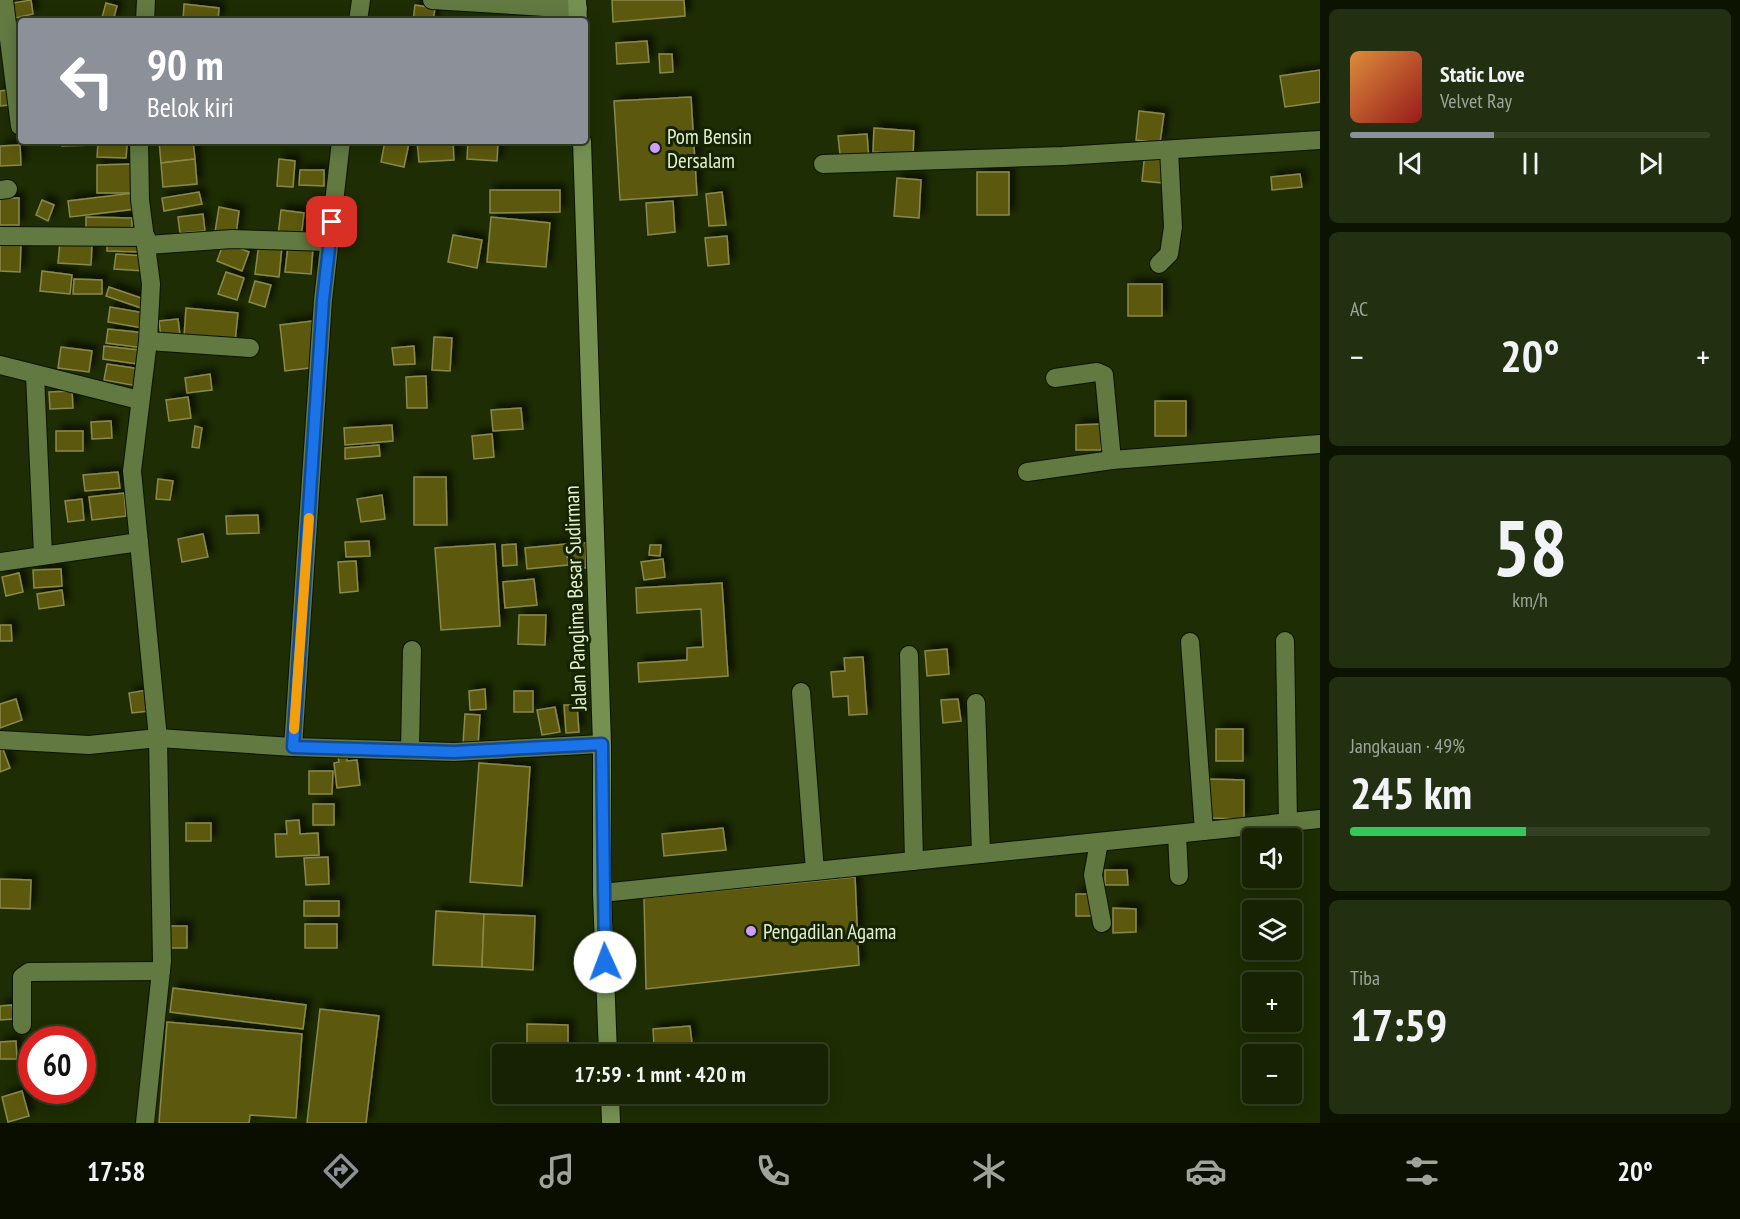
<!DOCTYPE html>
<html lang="id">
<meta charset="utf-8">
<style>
:root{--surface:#162202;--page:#232f11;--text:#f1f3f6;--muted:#9ea499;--line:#353f24;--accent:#8c9099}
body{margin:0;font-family:"PT Sans Narrow",sans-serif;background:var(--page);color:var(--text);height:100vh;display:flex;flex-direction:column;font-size:22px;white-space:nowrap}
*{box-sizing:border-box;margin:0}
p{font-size:20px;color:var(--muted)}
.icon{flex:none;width:33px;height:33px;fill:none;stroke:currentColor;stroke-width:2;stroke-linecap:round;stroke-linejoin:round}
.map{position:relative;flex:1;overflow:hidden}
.sheet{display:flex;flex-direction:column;gap:9px;padding:9px;background:#0c1301;width:420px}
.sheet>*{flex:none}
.top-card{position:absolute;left:18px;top:18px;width:570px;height:126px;border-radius:6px;box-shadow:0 3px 15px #0003,0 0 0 2px var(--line);background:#8c9099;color:#fff;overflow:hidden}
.controls{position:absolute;left:1242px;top:828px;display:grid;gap:12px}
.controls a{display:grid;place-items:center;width:60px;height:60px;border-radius:6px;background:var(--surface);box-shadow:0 3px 15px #0003,0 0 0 2px var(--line);font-size:30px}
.speed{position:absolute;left:18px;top:1026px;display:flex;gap:12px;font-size:30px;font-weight:700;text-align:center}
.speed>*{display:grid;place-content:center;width:78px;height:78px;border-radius:50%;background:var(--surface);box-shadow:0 3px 15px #0003,0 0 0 2px var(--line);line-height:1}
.speed .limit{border:9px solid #d22;background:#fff;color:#111}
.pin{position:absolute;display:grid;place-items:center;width:51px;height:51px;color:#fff;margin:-26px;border-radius:12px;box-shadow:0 3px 9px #0006}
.me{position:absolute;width:66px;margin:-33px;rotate:358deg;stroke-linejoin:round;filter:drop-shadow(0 0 4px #0008)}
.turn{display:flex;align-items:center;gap:21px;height:126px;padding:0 30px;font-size:27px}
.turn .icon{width:78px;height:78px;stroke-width:2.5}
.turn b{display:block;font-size:42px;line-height:51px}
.big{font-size:45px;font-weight:700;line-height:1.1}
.sheet .card{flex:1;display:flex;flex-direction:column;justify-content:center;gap:9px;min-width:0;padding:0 21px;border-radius:9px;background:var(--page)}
.sheet .dial{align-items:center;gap:0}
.dial b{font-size:78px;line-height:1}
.song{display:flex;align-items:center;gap:18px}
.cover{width:72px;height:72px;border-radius:9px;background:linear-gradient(135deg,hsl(30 70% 55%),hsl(0 70% 35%))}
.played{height:6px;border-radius:3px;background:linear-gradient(90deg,var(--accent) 40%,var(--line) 40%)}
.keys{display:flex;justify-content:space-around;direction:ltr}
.heat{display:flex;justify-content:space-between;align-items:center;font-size:33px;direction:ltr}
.charge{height:9px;border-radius:4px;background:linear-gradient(90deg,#34c759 49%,var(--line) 0)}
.trip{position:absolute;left:492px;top:1044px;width:336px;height:60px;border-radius:6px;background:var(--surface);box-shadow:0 3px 15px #0003,0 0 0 2px var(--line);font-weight:700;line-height:60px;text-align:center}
.tabs{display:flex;height:96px;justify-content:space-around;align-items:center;background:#090e01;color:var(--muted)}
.tabs .icon{width:42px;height:42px}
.tabs .current{color:var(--accent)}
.tabs b{font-size:27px;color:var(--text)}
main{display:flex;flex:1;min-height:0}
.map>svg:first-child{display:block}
</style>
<main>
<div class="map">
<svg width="1320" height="1123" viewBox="0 0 1320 1123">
<defs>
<filter id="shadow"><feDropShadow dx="5.5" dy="-5.5" stdDeviation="3" flood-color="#0009"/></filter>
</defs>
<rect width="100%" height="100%" fill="#1e2d03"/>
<g fill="#5b580e" stroke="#8a894b" stroke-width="1.5" filter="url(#shadow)">
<path d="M31 0 33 14 15 18 12 3Z"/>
<path d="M612 0H684L685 16 613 22Z"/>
<path d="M106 3 117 6 113 21H101Z"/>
<path d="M184 4 219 8 218 21H183Z"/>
<path d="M415 5 435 8 433 21H413Z"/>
<path d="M647 41 649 62 617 64 616 43Z"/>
<path d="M659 54H672L673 72 660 73Z"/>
<path d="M1320 70V102L1285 107 1280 76Z"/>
<path d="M8 90 10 105 0 106V91Z"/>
<path d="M691 97 697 195 620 200 614 101Z"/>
<path d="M1139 111 1164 114 1160 143 1136 140Z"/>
<path d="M874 128 914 131 913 155 873 152Z"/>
<path d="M867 134 869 160 841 163 838 136Z"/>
<path d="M62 141H95V145L62 146Z"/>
<path d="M159 141H193L195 159 161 163Z"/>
<path d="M385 141 409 143 404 167 381 162Z"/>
<path d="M417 141H453L454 160 419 162Z"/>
<path d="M468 141H498L497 161 467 159Z"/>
<path d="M98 143 127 145 126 158 97 157Z"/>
<path d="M20 145 21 165 0 166V146Z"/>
<path d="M1145 152 1166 155 1162 183 1142 181Z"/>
<path d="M195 159 197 184 163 187 161 163Z"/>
<path d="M279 159 295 161 293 187 277 186Z"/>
<path d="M133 164 134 193H97V165Z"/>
<path d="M300 170H324V186L299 185Z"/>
<rect x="977" y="172" width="32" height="43"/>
<path d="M1300 174 1302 187 1272 190 1271 177Z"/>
<path d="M897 178 921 180 919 218 894 216Z"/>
<path d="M490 190H560V212L490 213Z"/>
<path d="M199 192 202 204 164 211 162 198Z"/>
<path d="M722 192 726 225 709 226 706 194Z"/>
<path d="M134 193 136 209 70 217 68 201Z"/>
<rect x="0" y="198" width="19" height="27"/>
<path d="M42 200 54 205 48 221 36 215Z"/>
<path d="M673 201 675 232 648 235 646 203Z"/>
<path d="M309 202 332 203 331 222 308 220Z"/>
<path d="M219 207 239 211 236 235 215 232Z"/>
<path d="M281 210 304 213 301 238 278 236Z"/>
<path d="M203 214 205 231 180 233 178 217Z"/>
<path d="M86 217 132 218V231L86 230Z"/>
<path d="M491 217 550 223 546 267 487 262Z"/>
<path d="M453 235 482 240 477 268 448 262Z"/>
<path d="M727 236 729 264 708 266 705 238Z"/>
<path d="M107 239 143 240V252L107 251Z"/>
<path d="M60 241 92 244 91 265 58 263Z"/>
<path d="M224 242 249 252 242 271 217 261Z"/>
<path d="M0 243H21L20 272 0 271Z"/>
<path d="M259 243 282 246 279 277 255 274Z"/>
<path d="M288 246 313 248 311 274 285 272Z"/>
<path d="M116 254 145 256 144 271 114 269Z"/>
<path d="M42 271 72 275 70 294 40 291Z"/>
<path d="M226 272 244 278 237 300 218 294Z"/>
<path d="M74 279 102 280V294H73Z"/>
<path d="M255 281 271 285 265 307 249 302Z"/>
<rect x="1128" y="284" width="34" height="32"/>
<path d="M109 287 144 299 141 308 106 296Z"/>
<path d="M110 307 145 313 142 328 108 322Z"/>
<path d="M186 308 238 313 235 342 184 337Z"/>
<path d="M178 319 180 335 161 338 159 321Z"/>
<path d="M312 321 318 367 285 371 280 325Z"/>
<path d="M108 329 146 333 144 348 106 343Z"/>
<path d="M434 337 452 338 450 371 432 370Z"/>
<path d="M104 346 139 350 137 364 103 359Z"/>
<path d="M414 346 415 364 394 365 392 348Z"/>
<path d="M61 347 92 351 89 372 58 368Z"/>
<path d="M107 364 140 369 137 386 104 380Z"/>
<path d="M210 374 212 390 187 393 185 378Z"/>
<path d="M426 376 427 408H407L406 377Z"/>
<path d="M72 391 73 408 50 409 49 392Z"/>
<path d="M188 397 191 418 169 421 166 400Z"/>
<rect x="1155" y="401" width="31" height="35"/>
<path d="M521 408 523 429 493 431 491 410Z"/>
<path d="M111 421 112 438 92 439 91 422Z"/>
<path d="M1101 424V450H1076V425Z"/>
<path d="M392 425 393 441 345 445 344 428Z"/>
<path d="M195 426 202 428 199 448 192 447Z"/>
<rect x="56" y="431" width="27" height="20"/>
<path d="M492 434 494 457 474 459 472 436Z"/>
<path d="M379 445 380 456 345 459V448Z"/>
<path d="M118 472 120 488 85 491 83 475Z"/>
<path d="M414 477H446L447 525H414Z"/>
<path d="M158 479 173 481 170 500 156 499Z"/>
<path d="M124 493 126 516 92 520 89 497Z"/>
<path d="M382 495 385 519 361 522 357 499Z"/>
<path d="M82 499 84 520 68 522 65 501Z"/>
<path d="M258 515 259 533 227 534 226 516Z"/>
<path d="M203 534 208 557 182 562 178 539Z"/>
<path d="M369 541 370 556 346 557 345 542Z"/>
<rect x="571" y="543" width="15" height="25"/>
<path d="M495 544 500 626 441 630 435 548Z"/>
<path d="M516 544 517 565 503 566 502 545Z"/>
<path d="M566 544 568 565 527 569 525 548Z"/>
<path d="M650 545H661L660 556 649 555Z"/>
<path d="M663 559 665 577 644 580 641 562Z"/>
<path d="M356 561 358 591 340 593 338 562Z"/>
<path d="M61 569 62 586 34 588 33 570Z"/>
<path d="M19 573 23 592 6 596 2 577Z"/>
<path d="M534 579 537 605 505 608 503 582Z"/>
<path d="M722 583 728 676 639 682 638 663 687 660V648L703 647 701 609 637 613 636 588Z"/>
<path d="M62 590 64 605 39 609 37 594Z"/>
<path d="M519 615H546L545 645 518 644Z"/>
<path d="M0 625H11L12 641H0Z"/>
<path d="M947 649 949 674 927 676 925 651Z"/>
<path d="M863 657 867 714 849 715 848 696 833 697 831 672 845 671 844 658Z"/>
<path d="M485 689 486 709 470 710 469 691Z"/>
<path d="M147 690 149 711 132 713 129 693Z"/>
<rect x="514" y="691" width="19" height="21"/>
<path d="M16 699 22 720 0 728V704Z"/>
<path d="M958 699 961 721 943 723 941 700Z"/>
<path d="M564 705H577L579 732 566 733Z"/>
<path d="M555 707 560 732 542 735 537 710Z"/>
<path d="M465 714 480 715 478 745 463 744Z"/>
<rect x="1216" y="729" width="27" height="32"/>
<path d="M3 749 10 768 0 772V750Z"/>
<path d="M347 756V761L357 760 360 785 337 788 334 763 339 762 338 757Z"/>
<path d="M479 763 530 767 522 886 470 882Z"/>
<path d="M309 771H333L332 794H309Z"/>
<path d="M1209 779 1244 780V819L1210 818Z"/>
<rect x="313" y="804" width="21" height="21"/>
<path d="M299 820 300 834 318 833 319 855 276 857 275 834H287L286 821Z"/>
<rect x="186" y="823" width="25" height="18"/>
<path d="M723 828 726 850 664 856 662 834Z"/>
<path d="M328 857 329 884 306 885 304 858Z"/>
<path d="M1105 870H1127L1128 885H1105Z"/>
<path d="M855 877 859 965 646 989 644 898Z"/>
<path d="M0 879 31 880 30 909 0 908Z"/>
<rect x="1076" y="894" width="15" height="22"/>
<rect x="304" y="901" width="35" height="15"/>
<path d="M1113 908 1136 909V932L1113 933Z"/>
<path d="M436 911 484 914 482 967 433 965Z"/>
<path d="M484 914 535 916 533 970 482 967Z"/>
<rect x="305" y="924" width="32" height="24"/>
<rect x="169" y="926" width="18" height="22"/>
<path d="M173 988 306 1005 303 1029 170 1012Z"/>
<path d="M12 1005 14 1019 0 1020V1006Z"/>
<path d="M320 1009 379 1016 366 1123H307Z"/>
<path d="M167 1022 302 1034 296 1118 250 1115 249 1123H159Z"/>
<path d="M527 1024 568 1025V1051L527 1050Z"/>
<path d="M690 1026 692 1043 654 1046 653 1029Z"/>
<path d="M16 1041 17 1059H0V1042Z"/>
<path d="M22 1091 29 1116 8 1122 2 1097Z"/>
</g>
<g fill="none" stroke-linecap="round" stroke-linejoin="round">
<g stroke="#0a1400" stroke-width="20">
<g id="minor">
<path d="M4 0 20 126"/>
<path d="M432 0 578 9"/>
<path d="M145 21 146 0"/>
<path d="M358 21 361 0"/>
<path d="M139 141 140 200 151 284 148 341 132 471 158 738 162 961 145 1123"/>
<path d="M823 164 1063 156 1320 140"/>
<path d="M0 190 8 189"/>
<path d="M0 236 146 237"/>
<path d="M148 245 232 239 330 242"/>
<path d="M1159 264 1169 254 1173 227 1169 150"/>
<path d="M148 341 250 348"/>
<path d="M0 365 139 400"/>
<path d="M35 375 43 555"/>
<path d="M1055 378 1097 372 1104 375 1112 460"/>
<path d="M1027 472 1112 460 1320 444"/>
<path d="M0 562 139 542"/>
<path d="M1285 641 1288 823"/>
<path d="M1190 642 1204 831"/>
<path d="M909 655 914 861"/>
<path d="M801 692 815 871"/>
<path d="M976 703 981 854"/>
<path d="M0 740 89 745 158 738 293 747 454 752 602 744"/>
<path d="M293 747 323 300 341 141"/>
<path d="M410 750 412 650"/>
<path d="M1177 834 1179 876"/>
<path d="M1099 842 1093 875 1102 923"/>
<path d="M602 893 1320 819"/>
<path d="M22 1025V977L29 972 161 971"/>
</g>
</g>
<g stroke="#0a1400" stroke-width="20">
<g id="major">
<path d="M577 0 578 21"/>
<path d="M582 141 602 744V893L608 1054"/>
<path d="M610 1094 611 1123"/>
</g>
</g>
<use href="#minor" stroke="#627942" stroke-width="18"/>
<use href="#major" stroke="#769052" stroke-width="18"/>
</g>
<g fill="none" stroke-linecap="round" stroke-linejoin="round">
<g stroke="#114b97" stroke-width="15">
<path id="route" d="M332 222 323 300 293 747 454 752 602 744 605 962"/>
</g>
<use href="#route" stroke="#1a73e8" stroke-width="10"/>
<path stroke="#f59e0b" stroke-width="10" d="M294 729 309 518"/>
</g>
<g fill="#d09dff" stroke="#152300" stroke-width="2">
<circle cx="655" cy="148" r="6"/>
<circle cx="751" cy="931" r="6"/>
</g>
<g text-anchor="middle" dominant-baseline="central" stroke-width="6" stroke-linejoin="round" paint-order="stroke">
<g font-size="21" fill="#e2f0d2" stroke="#152300" text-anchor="start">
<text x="667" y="136">Pom Bensin<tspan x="667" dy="24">Dersalam</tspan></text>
<text x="763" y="931">Pengadilan Agama</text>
</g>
<g font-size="21" fill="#e2f0d2" stroke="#152300">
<text transform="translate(575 598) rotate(-92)">Jalan Panglima Besar Sudirman</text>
</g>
</g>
</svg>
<div class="controls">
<a><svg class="icon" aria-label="sound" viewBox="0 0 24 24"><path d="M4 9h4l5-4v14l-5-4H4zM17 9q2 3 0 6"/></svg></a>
<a><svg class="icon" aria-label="layers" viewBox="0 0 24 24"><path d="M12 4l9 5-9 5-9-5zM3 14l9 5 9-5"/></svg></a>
<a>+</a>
<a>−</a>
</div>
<div class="speed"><div class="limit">60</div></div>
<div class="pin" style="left:332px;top:222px;background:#d93025"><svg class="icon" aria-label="arrive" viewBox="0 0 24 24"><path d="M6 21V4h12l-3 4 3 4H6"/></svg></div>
<svg class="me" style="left:605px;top:962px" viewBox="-20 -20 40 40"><circle r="19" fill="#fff"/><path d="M0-13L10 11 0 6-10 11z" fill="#1a73e8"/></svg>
<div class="trip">17:59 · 1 mnt · 420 m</div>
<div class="top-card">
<div class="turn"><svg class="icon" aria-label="left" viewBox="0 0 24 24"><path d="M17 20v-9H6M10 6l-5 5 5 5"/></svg><div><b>90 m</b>Belok kiri</div></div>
</div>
</div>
<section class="sheet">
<div class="card">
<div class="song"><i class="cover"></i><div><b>Static Love</b><p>Velvet Ray</p></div></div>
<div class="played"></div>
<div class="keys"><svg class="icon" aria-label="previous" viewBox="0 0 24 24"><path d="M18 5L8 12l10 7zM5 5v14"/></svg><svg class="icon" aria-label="pause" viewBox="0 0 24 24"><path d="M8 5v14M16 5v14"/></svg><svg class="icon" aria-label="next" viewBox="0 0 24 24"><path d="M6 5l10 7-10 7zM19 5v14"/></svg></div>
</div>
<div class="card"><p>AC</p>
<div class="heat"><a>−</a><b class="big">20°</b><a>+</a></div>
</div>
<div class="card dial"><b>58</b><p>km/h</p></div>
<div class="card"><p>Jangkauan · 49%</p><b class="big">245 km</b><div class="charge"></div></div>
<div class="card"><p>Tiba</p><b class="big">17:59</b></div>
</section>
</main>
<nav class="tabs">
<b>17:58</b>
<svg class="icon current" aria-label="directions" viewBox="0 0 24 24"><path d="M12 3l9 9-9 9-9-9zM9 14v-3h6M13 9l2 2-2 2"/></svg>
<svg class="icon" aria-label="music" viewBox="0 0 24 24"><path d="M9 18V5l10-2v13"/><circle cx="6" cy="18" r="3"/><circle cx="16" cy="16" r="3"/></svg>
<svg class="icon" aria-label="phone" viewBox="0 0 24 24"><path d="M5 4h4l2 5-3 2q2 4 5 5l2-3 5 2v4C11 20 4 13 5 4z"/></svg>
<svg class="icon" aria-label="climate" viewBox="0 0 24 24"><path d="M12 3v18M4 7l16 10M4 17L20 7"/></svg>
<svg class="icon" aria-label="car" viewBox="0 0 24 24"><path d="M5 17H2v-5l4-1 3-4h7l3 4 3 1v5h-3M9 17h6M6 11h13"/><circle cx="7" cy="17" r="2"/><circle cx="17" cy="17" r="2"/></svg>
<svg class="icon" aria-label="filters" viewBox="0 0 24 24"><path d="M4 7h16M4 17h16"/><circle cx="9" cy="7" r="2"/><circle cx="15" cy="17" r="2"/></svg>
<b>20°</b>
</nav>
